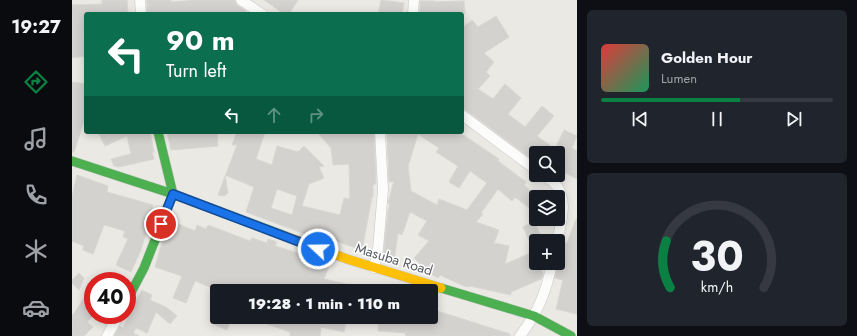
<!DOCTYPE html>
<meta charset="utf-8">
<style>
:root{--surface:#171b24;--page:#20242c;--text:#f1f3f6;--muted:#9ea1a6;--line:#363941;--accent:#0b8043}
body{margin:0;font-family:Jost,sans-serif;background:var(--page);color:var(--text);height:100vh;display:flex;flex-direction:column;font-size:15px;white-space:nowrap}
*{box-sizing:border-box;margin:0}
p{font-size:13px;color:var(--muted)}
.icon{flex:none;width:22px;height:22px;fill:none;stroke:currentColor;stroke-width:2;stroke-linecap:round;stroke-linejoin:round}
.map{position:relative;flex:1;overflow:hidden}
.panel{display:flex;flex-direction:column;gap:10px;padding:10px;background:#0d0f14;width:280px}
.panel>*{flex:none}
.banner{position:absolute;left:12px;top:12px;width:380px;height:122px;border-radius:4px;box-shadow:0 2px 10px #0003;background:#0b6e4f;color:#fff;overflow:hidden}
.buttons{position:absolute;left:457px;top:146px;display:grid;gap:8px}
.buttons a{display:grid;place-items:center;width:36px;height:36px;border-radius:4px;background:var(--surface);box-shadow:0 2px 10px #0003;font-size:20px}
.speed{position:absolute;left:12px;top:272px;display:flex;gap:8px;font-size:20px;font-weight:700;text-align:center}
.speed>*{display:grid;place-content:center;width:52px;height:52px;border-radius:50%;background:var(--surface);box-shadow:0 2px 10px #0003;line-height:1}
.speed .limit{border:6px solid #d22;background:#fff;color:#111}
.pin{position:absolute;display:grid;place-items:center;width:34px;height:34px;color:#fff;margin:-17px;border:2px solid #fff;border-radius:50%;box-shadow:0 1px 4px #0007}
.me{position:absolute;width:44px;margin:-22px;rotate:291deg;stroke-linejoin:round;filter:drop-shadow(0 0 3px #0008)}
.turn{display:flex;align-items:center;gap:14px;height:84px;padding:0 16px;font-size:18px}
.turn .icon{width:52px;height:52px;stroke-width:2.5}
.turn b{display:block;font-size:28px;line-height:34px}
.lanes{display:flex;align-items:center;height:38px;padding:0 16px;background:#0003;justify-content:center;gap:20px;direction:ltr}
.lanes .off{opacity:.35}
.panel .card{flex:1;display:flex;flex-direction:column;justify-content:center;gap:6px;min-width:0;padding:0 14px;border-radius:6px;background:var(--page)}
.panel .dial{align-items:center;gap:0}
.dial svg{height:104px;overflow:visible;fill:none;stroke:var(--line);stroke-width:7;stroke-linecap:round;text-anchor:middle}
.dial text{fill:var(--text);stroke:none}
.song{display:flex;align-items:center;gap:12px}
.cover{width:48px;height:48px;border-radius:6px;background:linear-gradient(135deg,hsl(0 70% 55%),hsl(150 70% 35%))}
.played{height:4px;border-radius:2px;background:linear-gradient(90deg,var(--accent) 60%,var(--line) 60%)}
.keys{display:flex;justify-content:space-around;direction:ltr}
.trip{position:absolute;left:138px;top:284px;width:228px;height:40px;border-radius:4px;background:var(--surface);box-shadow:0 2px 10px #0003;font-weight:800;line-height:40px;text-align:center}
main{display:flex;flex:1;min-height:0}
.menu{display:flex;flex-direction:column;width:72px;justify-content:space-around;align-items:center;background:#090b0e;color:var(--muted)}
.menu .icon{width:28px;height:28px}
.menu .selected{color:var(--accent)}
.menu b{font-size:18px;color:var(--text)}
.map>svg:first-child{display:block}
</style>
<main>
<nav class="menu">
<b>19:27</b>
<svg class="icon selected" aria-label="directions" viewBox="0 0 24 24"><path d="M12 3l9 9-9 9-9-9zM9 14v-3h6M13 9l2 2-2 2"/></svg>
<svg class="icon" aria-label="music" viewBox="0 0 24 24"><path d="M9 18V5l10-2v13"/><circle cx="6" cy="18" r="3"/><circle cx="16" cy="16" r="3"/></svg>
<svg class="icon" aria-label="phone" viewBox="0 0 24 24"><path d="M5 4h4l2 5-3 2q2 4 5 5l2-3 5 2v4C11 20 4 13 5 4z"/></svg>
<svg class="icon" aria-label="climate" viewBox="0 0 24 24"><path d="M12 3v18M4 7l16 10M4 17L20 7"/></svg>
<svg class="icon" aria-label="car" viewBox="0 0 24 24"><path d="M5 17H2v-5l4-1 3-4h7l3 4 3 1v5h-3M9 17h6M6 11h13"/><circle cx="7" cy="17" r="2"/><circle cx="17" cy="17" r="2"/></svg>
</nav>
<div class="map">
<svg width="505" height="336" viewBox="0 0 505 336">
<rect width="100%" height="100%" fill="#eae9e4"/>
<g fill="#d3d2cf" stroke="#d8d7d4" fill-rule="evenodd">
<path d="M30 0H55L56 14H14V33H11L14 56 0 58V5L30 4Z"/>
<path d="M75 0H99V2L128 0H163L165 5 174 11 172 14H75Z"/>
<path d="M192 0H226L217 14H212Z"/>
<path d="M309 0 332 3 330 14H306Z"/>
<path d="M348 1H363V2L392 1 393 14H348Z"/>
<path d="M424 16 437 37 412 53 422 62 414 72 418 76 406 89 421 99 433 84 449 98 436 114 453 127 470 106 482 116 465 136 483 149 492 130 505 136 500 148 505 151V179L486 169V153H464V162L394 110 390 109V28L400 20 406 27Z"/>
<path d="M0 82 14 84V115L2 152H0Z"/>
<path d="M26 132H78L82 152H80L82 159 47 167 42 166 39 159 59 154 55 136 33 146Z"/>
<path d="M95 132H145L146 146 99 150Z"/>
<path d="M165 132H193L184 159 200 165 205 146 226 152 232 146 252 166 247 167 252 178 237 184 230 206 268 215 272 198 278 199 277 164 261 165 259 148 245 132H302L304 184H301V197H300L290 250 267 242 233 234 174 212 182 187 153 175 156 193 153 196 146 195 165 145H160ZM205 189 225 196 220 215 199 208Z"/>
<path d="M315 132H387L427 159 426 161 454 182 452 185 466 197H464V200L457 208 443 197 440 201 426 189 409 213 411 214 404 222 427 230 422 243 437 246 433 264 461 252 464 258V263H466L471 274 469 279 439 292V295L398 286 397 287 392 286 368 275 366 278 352 270 353 268 342 258 357 241 346 235 355 221 338 212 330 235 326 233 322 262 310 261 312 250 316 211 318 204 316 203 322 181 317 182ZM346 134 367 148 364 152 386 166 377 182 387 188 398 171 415 183 395 210 367 199 365 205 339 191 336 166Z"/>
<path d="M5 175 36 186 35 192 81 205 78 216H79L69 250 59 272 44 265 56 239 51 237 53 231 32 225 21 254 11 250 12 246 0 241V197Z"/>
<path d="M504 219H505V314L484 309 491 280 483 278 491 243H495Z"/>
<path d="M99 221 123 231 125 225 134 229 136 225 178 241 180 238 195 243 196 239 205 242 203 246 239 257V260L257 266 252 279 288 287V291H148L123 281 114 303 101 298 110 276 83 267 88 249Z"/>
<path d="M462 221 471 240 464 241V243L459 245 451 227Z"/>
<path d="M7 273 12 278 7 290 0 283V280Z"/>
<path d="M21 285V316L15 322 21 327 12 336H0V316Z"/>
<path d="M70 290 80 295 78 300 94 307 105 316 98 324 84 312 75 333 64 328 61 333 67 336H42L48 326 51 328 61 306Z"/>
<path d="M359 309 438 334V336H333L334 333 306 331 307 317H359Z"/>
<path d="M145 317H160L155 330 143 325Z"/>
<path d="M179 317H275L272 332 249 327 248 336H218V332L178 318Z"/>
</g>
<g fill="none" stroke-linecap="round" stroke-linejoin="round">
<g stroke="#c6c7c6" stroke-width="11">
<g id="street">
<path d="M68 0 69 14"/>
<path d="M169 0 190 14"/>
<path d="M341 14 342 0"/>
<path d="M390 115 464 170"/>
<path d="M471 175C474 177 478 179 481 182 498 197 489 223 485 241"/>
<path d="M302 268 306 249 311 190 308 132"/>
<path d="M35 336 47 315"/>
<path d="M448 336C466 312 474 293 480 263"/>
</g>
</g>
<g stroke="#c7c7c7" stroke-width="10">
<g id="fast">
<path d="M0 161 101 194 213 236"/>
<path d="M369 288 462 316 499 336"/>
<path d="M55 300 72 268 101 194 86 132"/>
</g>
</g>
<g stroke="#c7c7c7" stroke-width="10">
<path id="slow" d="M213 236 275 259 369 288"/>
</g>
<use href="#street" stroke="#fcfcfb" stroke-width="10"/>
<use href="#fast" stroke="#4caf50" stroke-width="9"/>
<use href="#slow" stroke="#ffc107" stroke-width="9"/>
</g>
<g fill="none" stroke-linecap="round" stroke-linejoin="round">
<g stroke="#114b97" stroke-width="10">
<path id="route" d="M89 224 101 194 246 249"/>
</g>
<use href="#route" stroke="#1a73e8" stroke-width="7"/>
</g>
<g text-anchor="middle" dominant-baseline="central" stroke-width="3" stroke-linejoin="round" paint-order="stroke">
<g font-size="14" fill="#5a5d61" stroke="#fff">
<text transform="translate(322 259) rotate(17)">Masuba Road</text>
</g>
</g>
</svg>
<div class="buttons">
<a><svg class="icon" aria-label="search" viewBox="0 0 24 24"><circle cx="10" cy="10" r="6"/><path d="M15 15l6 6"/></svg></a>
<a><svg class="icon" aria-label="layers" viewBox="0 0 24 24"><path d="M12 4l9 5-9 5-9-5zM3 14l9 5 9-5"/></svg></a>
<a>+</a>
</div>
<div class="speed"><div class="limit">40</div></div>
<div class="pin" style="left:89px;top:224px;background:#d93025"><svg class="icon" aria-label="arrive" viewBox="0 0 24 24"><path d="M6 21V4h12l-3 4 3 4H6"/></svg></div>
<svg class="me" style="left:246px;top:249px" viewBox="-20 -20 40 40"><circle r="17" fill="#1a73e8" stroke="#fff" stroke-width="3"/><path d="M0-11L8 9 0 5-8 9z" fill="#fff"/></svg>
<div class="trip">19:28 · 1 min · 110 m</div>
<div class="banner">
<div class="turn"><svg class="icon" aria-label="left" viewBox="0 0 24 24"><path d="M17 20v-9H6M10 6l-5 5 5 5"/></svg><div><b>90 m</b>Turn left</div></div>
<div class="lanes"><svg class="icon" aria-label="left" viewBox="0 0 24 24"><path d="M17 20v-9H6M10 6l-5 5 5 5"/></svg><svg class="icon off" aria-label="ahead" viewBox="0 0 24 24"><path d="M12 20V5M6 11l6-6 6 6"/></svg><svg class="icon off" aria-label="right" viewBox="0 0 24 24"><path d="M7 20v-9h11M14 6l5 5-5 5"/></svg></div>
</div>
</div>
<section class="panel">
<div class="card">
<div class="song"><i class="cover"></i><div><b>Golden Hour</b><p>Lumen</p></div></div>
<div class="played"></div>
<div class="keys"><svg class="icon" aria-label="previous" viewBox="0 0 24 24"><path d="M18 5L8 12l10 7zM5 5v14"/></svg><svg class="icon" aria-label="pause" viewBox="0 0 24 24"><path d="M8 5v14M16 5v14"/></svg><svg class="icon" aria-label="next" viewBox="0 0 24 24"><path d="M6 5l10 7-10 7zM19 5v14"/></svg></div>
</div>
<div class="card dial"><svg viewBox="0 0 100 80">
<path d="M14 69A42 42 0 1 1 86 69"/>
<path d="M14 69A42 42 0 0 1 11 33" stroke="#0b8043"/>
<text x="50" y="56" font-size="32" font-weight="700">30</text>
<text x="50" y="72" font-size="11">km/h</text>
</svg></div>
</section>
</main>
